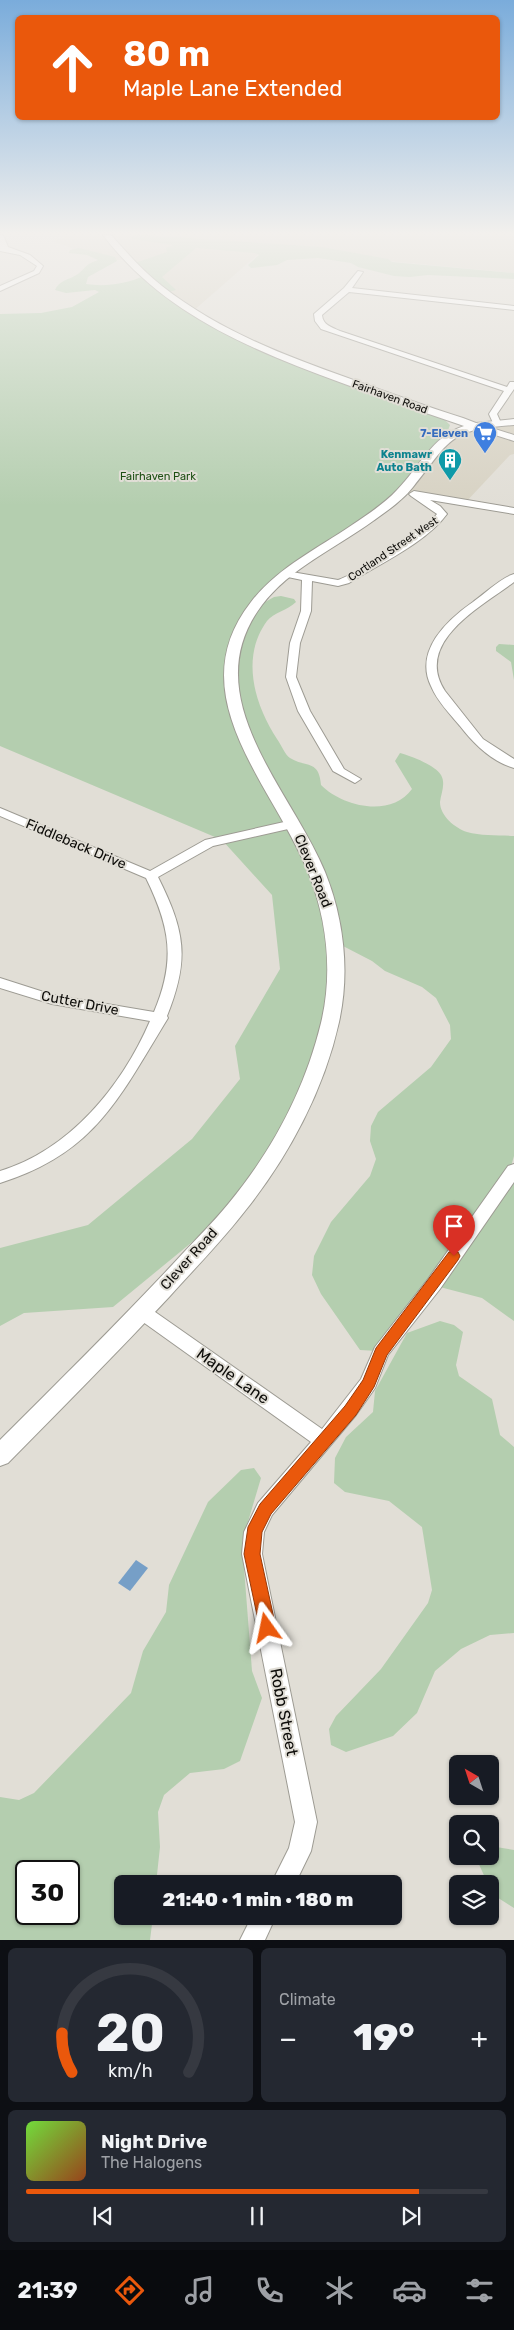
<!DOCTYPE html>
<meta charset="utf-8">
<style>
:root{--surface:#171b24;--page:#242831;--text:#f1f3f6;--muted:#9ea1a6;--line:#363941;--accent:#ea580c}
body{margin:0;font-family:Rubik,sans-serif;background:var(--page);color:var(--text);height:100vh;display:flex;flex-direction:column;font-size:19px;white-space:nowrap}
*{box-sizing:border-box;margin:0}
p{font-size:16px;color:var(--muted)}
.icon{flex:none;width:28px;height:28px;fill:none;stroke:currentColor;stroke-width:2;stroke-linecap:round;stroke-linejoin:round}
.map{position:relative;height:1940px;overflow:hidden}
.drawer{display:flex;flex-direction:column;gap:8px;padding:8px;background:#0d0f14;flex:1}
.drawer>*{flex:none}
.banner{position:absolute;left:15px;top:15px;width:485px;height:105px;border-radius:8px;box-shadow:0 1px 4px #0004;background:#ea580c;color:#fff;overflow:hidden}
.needle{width:32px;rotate:321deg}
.controls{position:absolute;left:449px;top:1755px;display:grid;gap:10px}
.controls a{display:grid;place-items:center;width:50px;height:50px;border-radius:8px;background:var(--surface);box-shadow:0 1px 4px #0004;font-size:25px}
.speed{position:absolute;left:15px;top:1860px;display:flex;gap:10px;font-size:25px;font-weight:700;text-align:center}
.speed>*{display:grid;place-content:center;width:65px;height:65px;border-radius:50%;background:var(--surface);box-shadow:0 1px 4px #0004;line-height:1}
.speed .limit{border:2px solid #111;border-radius:8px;background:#fff;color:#111}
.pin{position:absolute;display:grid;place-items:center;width:42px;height:42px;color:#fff;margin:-51px -21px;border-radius:50% 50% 50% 0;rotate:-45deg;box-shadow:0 0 5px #0007}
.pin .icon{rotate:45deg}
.me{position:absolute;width:55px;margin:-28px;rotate:348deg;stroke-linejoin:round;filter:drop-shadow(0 0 4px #0008)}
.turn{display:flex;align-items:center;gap:18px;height:105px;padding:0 25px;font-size:22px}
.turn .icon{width:65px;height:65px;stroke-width:2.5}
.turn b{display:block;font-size:35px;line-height:42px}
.big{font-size:38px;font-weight:800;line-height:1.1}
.drawer .widget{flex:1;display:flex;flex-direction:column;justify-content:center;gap:8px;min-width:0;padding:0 18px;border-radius:8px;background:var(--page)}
.drawer .dial{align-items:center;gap:0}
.dial svg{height:130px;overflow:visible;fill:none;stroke:var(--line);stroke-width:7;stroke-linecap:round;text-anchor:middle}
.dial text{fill:var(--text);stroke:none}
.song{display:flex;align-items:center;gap:15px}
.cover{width:60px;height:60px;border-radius:8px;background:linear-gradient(135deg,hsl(100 70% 55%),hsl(20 70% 35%))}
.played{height:5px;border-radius:2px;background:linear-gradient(90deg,var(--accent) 85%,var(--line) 85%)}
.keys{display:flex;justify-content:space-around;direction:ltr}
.heat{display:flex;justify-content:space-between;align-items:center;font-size:28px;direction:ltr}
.drawer .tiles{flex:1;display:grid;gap:8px;grid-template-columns:1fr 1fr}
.widget:last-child{grid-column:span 2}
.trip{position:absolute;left:114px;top:1875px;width:288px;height:50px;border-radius:8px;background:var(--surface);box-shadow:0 1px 4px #0004;font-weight:800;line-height:50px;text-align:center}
.dock{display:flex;height:80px;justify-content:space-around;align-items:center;background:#090b0e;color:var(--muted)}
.dock .icon{width:35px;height:35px}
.dock .on{color:var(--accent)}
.dock b{font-size:22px;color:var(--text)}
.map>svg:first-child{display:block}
</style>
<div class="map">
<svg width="514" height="1940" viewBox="0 0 514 1940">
<rect width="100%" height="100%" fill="#e1ded6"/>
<g fill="#d7d2c3">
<path d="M73 235H514V273L264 249 192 312 126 259 109 261 52 241Z"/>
<path d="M514 422V454L510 455 465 503 402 492 457 432Z"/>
</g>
<g fill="#b4ceaf" fill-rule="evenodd">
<path d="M142 235 322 247 388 259 392 262 514 273V279L428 275 410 277 394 276 358 267 351 263 318 258 287 260 277 265 251 268 248 265 259 255 255 253 196 248 162 277 176 290 165 293 132 264 167 252 166 248 173 245 132 239 131 236Z"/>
<path d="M79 248 115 257 117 261 88 277 86 284C105 287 126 284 144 276L227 332 431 412 445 420 450 425 444 441 402 492 286 574 241 626 230 687 307 855 335 957 314 1072 236 1206 113 1307 24 1313 0 1326V1248L88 1225 192 1139 240 1079 235 1046 280 969 272 895 222 840 0 746V314L41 313 72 307 99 292 95 290 66 293 55 290C59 280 69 280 78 274 87 267 84 265 98 260L87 255 69 253 70 250Z"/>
<path d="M281 596 294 599 296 602C288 610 273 613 267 621 240 658 255 705 277 739 281 744 285 755 290 758 306 768 319 759 321 785 343 807 391 818 412 789L395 761 400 753C411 756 435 765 441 775 446 784 441 793 440 802 440 816 455 828 467 832 481 836 499 835 514 836V1156L510 1170 378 1351 360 1350 321 1294 312 1275 314 1256 331 1222 370 1176 376 1159 370 1141 371 1126 378 1112 431 1067 451 1039 450 1025 436 998 422 987 385 971 372 961 343 946 250 744 234 687 235 649 258 606 274 597Z"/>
<path d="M499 644 514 645V680L511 662 496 651V647Z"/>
<path d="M514 1173V1321L482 1298 436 1286Z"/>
<path d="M440 1321 454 1325 463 1332 456 1365 459 1376 492 1399 500 1435 514 1447V1633L490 1635 461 1649 435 1671 417 1713 393 1736 346 1752 331 1745 329 1729 336 1716 381 1669 428 1603 432 1590 422 1527 389 1501 345 1492 334 1483 335 1458 346 1437 373 1412 375 1391 407 1333Z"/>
<path d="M254 1468 261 1478 242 1542 252 1671 262 1698 240 1761 224 1769 190 1773 164 1795 158 1812 160 1847 156 1884H122V1916H153L150 1940H0V1797L19 1800 34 1793 131 1693 143 1651 166 1612 169 1585 208 1502 241 1470ZM26 1871H69V1914H26Z"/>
<path d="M490 1846 514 1850V1908L492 1894 490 1884H488L476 1858 478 1856H490Z"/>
</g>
<path fill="#769fc7" d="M136 1560 148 1568 130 1591 118 1583Z"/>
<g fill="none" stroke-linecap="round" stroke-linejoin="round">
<g stroke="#9d9b93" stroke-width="2">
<g id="minor">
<path d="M0 235H3L8 247 30 255 43 266 39 273 0 291V286L34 271 37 266 20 255 0 251Z"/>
<path d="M358 271 363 272 352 288 514 306V310L349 292 322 315C323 325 331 327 340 331L507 387 510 382H514V389L497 414 501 423 500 425H494L489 414 504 391 321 329 315 321 314 314 344 288Z"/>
<path d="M476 423 514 435V441L473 428V424Z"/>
<path d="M414 491 514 508V514L430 500 440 506 447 514C426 543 379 564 349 583L338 586 312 581 311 611 300 643 296 677 310 711 344 769 361 779 355 783 333 771 298 711 286 677 290 643 301 611 302 580 283 576 281 574 286 571 338 580C355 575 426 528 437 514L411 496 409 494Z"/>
<path d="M514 574V582C482 606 413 642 445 691L483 739 514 759V768C492 762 473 743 460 726 450 714 437 701 431 686 414 651 447 620 473 602 484 594 502 577 514 574Z"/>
<path d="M0 808 150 871 205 840 293 820 299 824 297 827 213 846 158 877C185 931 190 959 167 1016L168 1018C120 1096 96 1153 0 1183V1171C70 1150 122 1086 150 1021L52 1004 0 988V978L53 995 154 1012C176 960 170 927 146 878L0 816Z"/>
<path d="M514 1164V1182L440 1289 388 1355 375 1388 356 1415 272 1515 264 1532 262 1554 317 1822 311 1851 295 1884H271L289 1848 295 1822 242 1554 244 1532 258 1503 311 1442 136 1317 133 1312 136 1307 142 1305 148 1307 322 1429 361 1379 375 1347 428 1279 508 1166Z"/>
<path d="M252 1916H276L265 1940H240Z"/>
</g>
</g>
<g stroke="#9d9b93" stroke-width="2">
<path id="tertiary" d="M103 235H111C127 253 143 271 162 286 218 330 283 355 348 378 387 392 425 406 463 418L476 423 514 419V425C448 429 451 440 413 487 402 501 387 511 373 521 336 548 290 568 262 605 193 696 291 789 325 872 344 919 350 972 339 1022 324 1090 289 1156 245 1211 222 1241 195 1268 170 1296 117 1353 62 1408 8 1463L0 1466V1440C58 1382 117 1324 173 1264 192 1243 212 1224 229 1203 272 1151 305 1089 321 1023 333 973 327 921 309 874 275 787 177 696 251 602 277 568 317 549 352 525 367 515 384 504 397 490 420 467 431 437 464 426 423 412 382 398 342 383 252 350 163 314 103 235Z"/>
</g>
<use href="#minor" fill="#fff" fill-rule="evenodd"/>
<use href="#tertiary" fill="#fff" fill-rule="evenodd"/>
</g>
<linearGradient id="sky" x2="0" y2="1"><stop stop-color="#7aacdb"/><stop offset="0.46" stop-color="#f2f0ed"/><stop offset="1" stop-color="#f2f0ed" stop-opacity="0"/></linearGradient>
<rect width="514" height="506" fill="url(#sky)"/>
<path fill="#ea580c" stroke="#983908" d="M454 1251 458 1252 460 1256 458 1260 387 1355 374 1387 356 1415 271 1514 262 1532 260 1554 276 1628 273 1634 267 1636 261 1634 244 1554 248 1527 260 1504 345 1406 363 1380 376 1348 449 1252Z"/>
<defs>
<g id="supermarket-pin" transform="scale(1.25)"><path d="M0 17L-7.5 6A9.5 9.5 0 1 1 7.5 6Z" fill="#3f7fe0" stroke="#e1ded6"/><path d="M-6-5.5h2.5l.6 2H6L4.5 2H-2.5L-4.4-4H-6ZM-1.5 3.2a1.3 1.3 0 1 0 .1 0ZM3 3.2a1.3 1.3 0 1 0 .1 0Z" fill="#fff"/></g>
<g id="building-pin" transform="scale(1.25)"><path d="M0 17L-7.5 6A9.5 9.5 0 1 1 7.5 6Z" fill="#0f9aa8" stroke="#e1ded6"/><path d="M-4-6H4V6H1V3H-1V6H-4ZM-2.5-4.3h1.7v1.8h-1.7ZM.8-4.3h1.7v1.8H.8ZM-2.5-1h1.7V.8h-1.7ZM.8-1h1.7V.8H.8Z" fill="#fff"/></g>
</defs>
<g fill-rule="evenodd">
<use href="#supermarket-pin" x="485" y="433"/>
<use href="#building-pin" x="450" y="460"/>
</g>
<g text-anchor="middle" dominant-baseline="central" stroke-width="4" stroke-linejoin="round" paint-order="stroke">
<g font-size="11" fill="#0d0c09" stroke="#e1ded6">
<text transform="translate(390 397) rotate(20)">Fairhaven Road</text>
<text transform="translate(393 549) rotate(-34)">Cortland Street West</text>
</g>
<g font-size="11" font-weight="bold" fill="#366cbe" stroke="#e1ded6" text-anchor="end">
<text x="468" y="433">7-Eleven</text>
</g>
<g font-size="11" font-weight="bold" fill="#0d838f" stroke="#e1ded6" text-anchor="end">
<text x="432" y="454">Kenmawr<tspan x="432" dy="13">Auto Bath</tspan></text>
</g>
<g font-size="11" fill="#1d4f13" stroke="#e1ded6">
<text x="158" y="476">Fairhaven Park</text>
</g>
<g font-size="14" fill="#0d0c09" stroke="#e1ded6">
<text transform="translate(76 844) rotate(23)">Fiddleback Drive</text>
<text transform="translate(313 871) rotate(68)">Clever Road</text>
<text transform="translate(80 1003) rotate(11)">Cutter Drive</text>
<text transform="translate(189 1259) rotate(-48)">Clever Road</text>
</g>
<g font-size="16" fill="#0d0c09" stroke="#e1ded6">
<text transform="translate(233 1376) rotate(35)">Maple Lane</text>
<text transform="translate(284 1712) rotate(79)">Robb Street</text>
</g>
</g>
</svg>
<div class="controls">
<a><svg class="needle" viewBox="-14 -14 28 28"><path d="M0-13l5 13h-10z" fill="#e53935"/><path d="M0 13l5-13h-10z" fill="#9ea1a6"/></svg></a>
<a><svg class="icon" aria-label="search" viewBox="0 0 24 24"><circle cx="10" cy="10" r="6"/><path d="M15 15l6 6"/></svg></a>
<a><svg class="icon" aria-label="layers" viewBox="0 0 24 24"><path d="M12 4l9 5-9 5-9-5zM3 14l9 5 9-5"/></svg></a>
</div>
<div class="speed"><div class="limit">30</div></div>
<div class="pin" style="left:454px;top:1256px;background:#d93025"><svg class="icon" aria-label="arrive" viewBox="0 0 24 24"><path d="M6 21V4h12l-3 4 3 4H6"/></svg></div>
<svg class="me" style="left:267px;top:1628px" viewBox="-20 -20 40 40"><path d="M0-17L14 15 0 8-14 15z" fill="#ea580c" stroke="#fff" stroke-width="4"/></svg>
<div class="trip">21:40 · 1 min · 180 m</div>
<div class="banner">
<div class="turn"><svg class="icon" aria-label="ahead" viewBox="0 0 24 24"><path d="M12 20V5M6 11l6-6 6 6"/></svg><div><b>80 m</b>Maple Lane Extended</div></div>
</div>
</div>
<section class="drawer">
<div class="tiles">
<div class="widget dial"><svg viewBox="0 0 100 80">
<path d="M14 69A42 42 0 1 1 86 69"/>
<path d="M14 69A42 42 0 0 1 8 45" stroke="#ea580c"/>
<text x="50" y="56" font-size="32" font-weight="700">20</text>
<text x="50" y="72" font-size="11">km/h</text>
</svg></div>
<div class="widget"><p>Climate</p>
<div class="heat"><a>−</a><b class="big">19°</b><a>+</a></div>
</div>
<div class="widget">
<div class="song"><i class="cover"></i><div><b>Night Drive</b><p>The Halogens</p></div></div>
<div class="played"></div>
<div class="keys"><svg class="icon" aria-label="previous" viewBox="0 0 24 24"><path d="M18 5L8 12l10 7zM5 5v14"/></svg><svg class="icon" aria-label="pause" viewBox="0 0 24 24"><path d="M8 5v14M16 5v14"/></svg><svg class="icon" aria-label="next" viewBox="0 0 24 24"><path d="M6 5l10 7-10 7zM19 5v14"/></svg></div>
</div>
</div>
</section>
<nav class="dock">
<b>21:39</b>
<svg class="icon on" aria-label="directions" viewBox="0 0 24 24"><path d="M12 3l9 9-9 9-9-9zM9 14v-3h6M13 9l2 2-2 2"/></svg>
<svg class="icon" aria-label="music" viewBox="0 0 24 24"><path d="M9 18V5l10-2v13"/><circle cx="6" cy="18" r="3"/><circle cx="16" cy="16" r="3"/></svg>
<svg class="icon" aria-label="phone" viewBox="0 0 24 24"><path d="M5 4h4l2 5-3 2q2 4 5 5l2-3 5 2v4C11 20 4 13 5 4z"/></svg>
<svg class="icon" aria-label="climate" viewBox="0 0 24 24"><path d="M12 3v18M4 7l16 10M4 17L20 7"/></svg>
<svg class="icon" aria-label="car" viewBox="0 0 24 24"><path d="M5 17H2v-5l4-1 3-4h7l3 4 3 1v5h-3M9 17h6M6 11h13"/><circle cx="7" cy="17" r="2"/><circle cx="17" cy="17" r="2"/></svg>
<svg class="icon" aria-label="filters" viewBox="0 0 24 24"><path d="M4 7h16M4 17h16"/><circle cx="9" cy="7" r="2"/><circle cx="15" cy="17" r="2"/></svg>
</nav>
